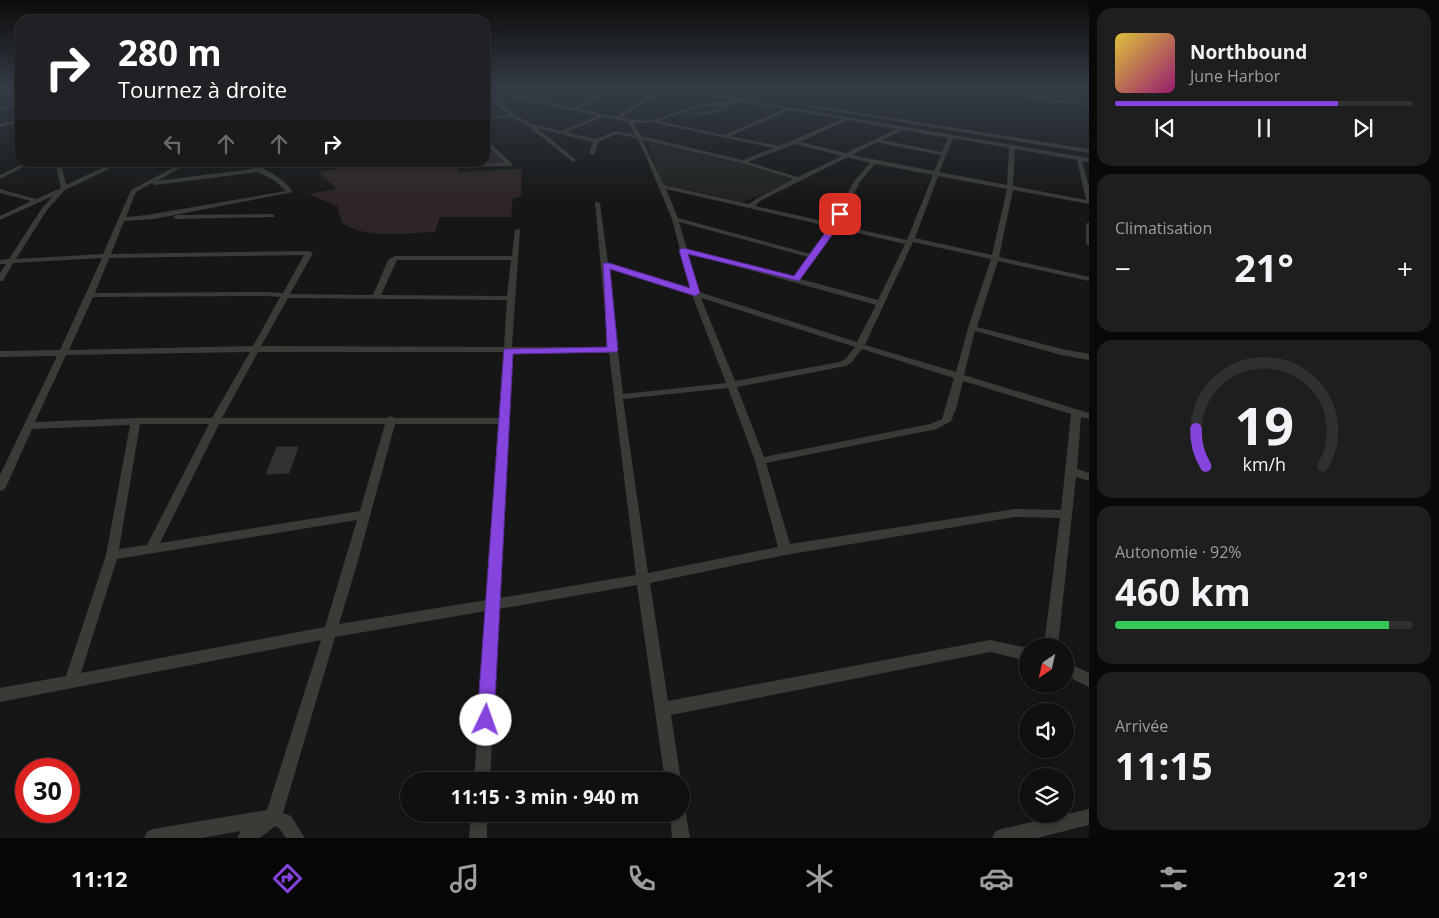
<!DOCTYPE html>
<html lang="fr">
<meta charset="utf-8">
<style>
:root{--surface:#101010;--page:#1e1e1e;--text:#f1f3f6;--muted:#9c9d9f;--line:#303030;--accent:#8644df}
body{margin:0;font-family:"Open Sans",sans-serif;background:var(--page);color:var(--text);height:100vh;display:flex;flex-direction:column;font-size:19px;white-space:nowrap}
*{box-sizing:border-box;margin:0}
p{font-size:16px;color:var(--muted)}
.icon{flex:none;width:28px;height:28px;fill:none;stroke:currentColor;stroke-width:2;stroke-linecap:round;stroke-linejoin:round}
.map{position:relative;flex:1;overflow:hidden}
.details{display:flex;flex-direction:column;gap:8px;padding:8px;background:#090909;width:350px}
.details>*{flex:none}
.guide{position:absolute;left:15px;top:15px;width:475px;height:152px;border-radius:15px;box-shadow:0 2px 8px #0003,0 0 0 1px var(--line);background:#202124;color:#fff;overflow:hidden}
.needle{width:32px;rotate:214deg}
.fabs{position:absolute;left:1019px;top:638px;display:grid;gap:10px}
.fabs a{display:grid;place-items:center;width:55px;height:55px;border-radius:50%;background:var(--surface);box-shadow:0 2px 8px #0003,0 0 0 1px var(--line);font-size:25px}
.speed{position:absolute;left:15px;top:758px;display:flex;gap:10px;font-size:25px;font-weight:700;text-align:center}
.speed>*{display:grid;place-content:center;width:65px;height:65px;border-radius:50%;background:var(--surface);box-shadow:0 2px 8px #0003,0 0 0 1px var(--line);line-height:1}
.speed .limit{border:8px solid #d22;background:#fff;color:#111}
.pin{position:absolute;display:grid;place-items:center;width:42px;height:42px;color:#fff;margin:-21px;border-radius:10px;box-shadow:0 2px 8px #0006}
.me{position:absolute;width:55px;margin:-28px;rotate:3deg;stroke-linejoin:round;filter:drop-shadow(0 0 4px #0008)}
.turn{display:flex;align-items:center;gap:18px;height:105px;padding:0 20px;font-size:22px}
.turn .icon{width:65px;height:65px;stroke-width:2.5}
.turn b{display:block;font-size:35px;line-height:42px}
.lanes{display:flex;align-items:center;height:48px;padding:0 20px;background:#0003;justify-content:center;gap:25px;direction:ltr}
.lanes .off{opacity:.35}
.big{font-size:38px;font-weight:700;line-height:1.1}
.details .card{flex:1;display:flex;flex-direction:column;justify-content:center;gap:8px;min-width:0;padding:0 18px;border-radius:15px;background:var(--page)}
.details .dial{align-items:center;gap:0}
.dial svg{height:130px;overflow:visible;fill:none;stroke:var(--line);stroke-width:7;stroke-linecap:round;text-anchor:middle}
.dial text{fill:var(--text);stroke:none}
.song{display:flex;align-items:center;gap:15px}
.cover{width:60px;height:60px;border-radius:8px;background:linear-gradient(135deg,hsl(50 70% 55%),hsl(320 70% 35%))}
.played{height:5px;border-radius:2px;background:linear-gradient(90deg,var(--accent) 75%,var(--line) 75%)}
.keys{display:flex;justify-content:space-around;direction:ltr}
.heat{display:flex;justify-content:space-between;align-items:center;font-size:28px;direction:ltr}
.charge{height:8px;border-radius:4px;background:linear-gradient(90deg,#34c759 92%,var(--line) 0)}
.trip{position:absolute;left:400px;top:772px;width:290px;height:50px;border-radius:25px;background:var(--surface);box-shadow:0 2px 8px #0003,0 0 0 1px var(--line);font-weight:700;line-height:50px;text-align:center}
.dock{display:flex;height:80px;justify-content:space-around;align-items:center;background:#060606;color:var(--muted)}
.dock .icon{width:35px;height:35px}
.dock .active{color:var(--accent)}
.dock b{font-size:22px;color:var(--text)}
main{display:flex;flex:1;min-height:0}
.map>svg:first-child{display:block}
</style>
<main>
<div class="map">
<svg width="1089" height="838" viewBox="0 0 1089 838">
<rect width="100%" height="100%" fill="#151615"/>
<path fill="#212321" d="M648 142 743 164 791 179 773 190 743 202 662 184Z"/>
<g fill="#2e2527">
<path d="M485 142 506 164 458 165 457 163 485 162Z"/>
<path d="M349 163H454L458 167 459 172 522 169 521 197 513 198 511 217H440L435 232C405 233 368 240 342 223L337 206 309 194 337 189 319 172 351 166Z"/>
</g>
<path fill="#303230" stroke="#30322f" d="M277 447H298L289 473 266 474Z"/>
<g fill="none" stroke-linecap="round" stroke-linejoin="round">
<g fill="#383b36" fill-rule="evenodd">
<path d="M557 87H564L530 98 575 108 609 87H614L579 109 616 117 660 88 659 87H669L738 99 743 97 749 87H753L747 99 744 100 1089 158V162L1082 161 1089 187V204L1013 190 999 257 1089 277V281L998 261 977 327 1062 349 1089 354V360L1061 355 975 331 964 375 1089 413V419L1081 417 1077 469 1089 473V481L1076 477 1058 646H1044L1060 518 1015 517 785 555 650 583 668 701 990 640 1028 648V661L990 652 671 715 681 781H665L637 585 499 609 490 781H474L486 611 335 637 283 813 291 816 305 838H286L279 828 275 826 260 838H237L241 831 202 838H144L147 832 153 829 267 810 321 640 0 702V688L66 676 106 555 130 425 32 429 6 487 4 490 0 491V475L57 356 0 357V351L60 350 102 258 13 263 3 281H0V273L6 264H0V260L9 259 42 208 53 196 0 220V216L31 201 0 193V189L36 199 61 188 55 162H61L66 185 115 162H123L65 190 47 210 16 259 103 254 131 190 184 162H191L157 181 252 169 242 162C257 162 285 179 293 192L154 219 124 221 111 254 309 251 313 253 290 294 373 295 388 260 395 256H512L515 230 520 229 512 347H608L595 202 600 203 608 263 690 289 672 219 647 159 637 138 617 134 598 142 595 153 592 155 589 153 593 142 537 128 575 159 576 160 573 162 528 126 512 117 485 120V118L509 115 487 97 486 94 487 92 485 91V89L525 97ZM665 89 732 100 728 102H717L699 105 649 121 621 118ZM491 93 598 116 561 131 532 124 515 115 491 95ZM738 102 784 109 724 135 658 121 700 108 724 104 713 111 686 114 688 115 716 113ZM790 110 842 119 779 146 730 136ZM603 117 628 122 635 135 616 131 595 139 566 132ZM847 120 897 129 846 153 800 142ZM649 122H651L774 148 743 160 641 136 633 123H647ZM903 130 948 138 942 152 882 140ZM953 138 1009 148 1007 185 939 172ZM642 140 741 163 793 179 756 199 749 204 664 185ZM878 142 879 143 941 155 934 171 852 155ZM795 144 842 156 798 177 748 162ZM1015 149 1077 160 1086 200 1013 186ZM848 157 870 163 854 181 832 223 755 206 760 201ZM875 164 933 175 907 240 838 225 860 182ZM258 172 275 181 286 191 147 215 126 217 136 192 152 183 155 185ZM938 176 1007 189 992 255 915 238ZM666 189 831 227 811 254 678 218ZM679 222 808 257 793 277 687 249ZM836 228 905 244 878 300 800 279ZM913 242 991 259 968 328 956 372 865 345ZM688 253 876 305 857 342 699 292ZM304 255 283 293 266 292 95 293 109 258ZM397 260H511L507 296 381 295ZM608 268 692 295 726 383 623 394ZM266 296 280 297 253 346 69 350 93 297ZM288 298 507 300 504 347 261 346ZM701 298 855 347 846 358 840 362 735 381ZM862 349 954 378 942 419 930 424 764 457 737 387 846 366 852 362ZM250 352 212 418H136L35 422 66 355ZM258 352H503L499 418H395L391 416 387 418H222ZM512 352 609 353 636 575 500 598ZM963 381 1071 414 1061 510 1015 509 790 544 766 463 937 429 951 421 956 409ZM728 388 755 461 778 547 648 573 623 399ZM140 424H209L147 545 119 549ZM219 424H385L360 511 160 543ZM395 424H498L486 600 339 624 357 564ZM357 520 325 627 81 673 117 559Z"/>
<path d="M959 87H971L1089 104V106Z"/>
<path d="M20 102V104L0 110V108Z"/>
<path d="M811 105 1089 149V153L809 107Z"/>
<path d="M20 119V122L0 127V124Z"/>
<path d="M485 138 512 164V166L458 167 457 166 460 164 505 163 485 143Z"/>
<path d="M26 162H33L0 179V175Z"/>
<path d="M272 214 274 215V217L176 219 173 217 176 215Z"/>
<path d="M1089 222V246L1086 244V224Z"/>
<path d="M1065 661 1089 673V687L1065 675Z"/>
<path d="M681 807 684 808 686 814 690 838H672L670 814H681Z"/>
<path d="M1089 809V825L1037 838H992L995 832 1001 829Z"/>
<path d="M471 814H487V838H469Z"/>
</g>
</g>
<linearGradient id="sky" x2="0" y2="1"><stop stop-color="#0c0c0c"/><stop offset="0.43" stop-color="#353c46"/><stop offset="1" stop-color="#353c46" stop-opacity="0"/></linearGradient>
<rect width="1089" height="204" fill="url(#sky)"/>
<path fill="#8644df" stroke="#572c91" d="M837 212 844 214 838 227 799 281 688 254 700 293 695 296 610 269 618 350 616 352 513 354 494 720 492 726 486 728 479 726 477 720 504 349 607 347 603 263H609L690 288 679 250 683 248 794 276 830 226Z"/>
</svg>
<div class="fabs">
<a><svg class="needle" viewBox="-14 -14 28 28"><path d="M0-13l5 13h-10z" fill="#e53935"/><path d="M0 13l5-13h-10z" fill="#9c9d9f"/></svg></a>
<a><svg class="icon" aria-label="sound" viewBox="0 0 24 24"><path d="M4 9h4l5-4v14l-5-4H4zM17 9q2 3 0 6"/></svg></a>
<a><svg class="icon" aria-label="layers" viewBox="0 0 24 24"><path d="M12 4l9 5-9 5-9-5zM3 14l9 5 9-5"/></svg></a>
</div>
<div class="speed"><div class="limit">30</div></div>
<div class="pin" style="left:840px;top:214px;background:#d93025"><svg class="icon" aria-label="arrive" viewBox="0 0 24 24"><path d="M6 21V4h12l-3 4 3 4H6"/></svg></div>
<svg class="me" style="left:486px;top:720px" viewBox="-20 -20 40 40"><circle r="19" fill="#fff"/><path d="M0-13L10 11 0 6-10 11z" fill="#8644df"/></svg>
<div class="trip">11:15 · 3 min · 940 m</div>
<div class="guide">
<div class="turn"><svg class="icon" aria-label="right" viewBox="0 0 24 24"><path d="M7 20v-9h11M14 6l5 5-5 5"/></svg><div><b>280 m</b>Tournez à droite</div></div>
<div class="lanes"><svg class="icon off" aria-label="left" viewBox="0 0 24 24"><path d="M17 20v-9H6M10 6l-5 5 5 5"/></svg><svg class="icon off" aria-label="ahead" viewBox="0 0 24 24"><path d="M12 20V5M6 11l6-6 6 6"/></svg><svg class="icon off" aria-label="ahead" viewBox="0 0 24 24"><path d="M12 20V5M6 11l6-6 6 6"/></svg><svg class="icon" aria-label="right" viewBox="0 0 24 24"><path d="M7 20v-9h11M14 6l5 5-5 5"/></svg></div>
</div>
</div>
<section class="details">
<div class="card">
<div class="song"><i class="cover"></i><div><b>Northbound</b><p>June Harbor</p></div></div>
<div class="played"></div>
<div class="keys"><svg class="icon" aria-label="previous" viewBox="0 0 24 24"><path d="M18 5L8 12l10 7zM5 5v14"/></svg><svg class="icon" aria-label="pause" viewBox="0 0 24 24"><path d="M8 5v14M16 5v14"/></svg><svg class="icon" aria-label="next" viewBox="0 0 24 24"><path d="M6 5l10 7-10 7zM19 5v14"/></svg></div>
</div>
<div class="card"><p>Climatisation</p>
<div class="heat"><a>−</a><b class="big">21°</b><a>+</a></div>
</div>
<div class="card dial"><svg viewBox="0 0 100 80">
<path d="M14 69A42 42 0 1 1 86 69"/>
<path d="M14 69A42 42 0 0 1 8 46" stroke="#8644df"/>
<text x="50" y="56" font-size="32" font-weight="700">19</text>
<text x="50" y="72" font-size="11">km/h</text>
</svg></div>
<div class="card"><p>Autonomie · 92%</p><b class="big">460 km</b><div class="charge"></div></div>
<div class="card"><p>Arrivée</p><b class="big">11:15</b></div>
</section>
</main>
<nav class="dock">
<b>11:12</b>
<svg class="icon active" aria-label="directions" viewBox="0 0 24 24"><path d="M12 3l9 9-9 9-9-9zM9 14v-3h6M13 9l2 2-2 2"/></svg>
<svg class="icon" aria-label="music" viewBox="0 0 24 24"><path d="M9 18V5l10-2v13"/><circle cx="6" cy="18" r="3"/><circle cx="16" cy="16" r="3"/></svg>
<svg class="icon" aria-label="phone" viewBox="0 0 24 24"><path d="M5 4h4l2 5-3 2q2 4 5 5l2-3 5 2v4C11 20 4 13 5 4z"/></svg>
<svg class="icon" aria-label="climate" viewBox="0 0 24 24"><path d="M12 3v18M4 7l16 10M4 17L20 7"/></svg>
<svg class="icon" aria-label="car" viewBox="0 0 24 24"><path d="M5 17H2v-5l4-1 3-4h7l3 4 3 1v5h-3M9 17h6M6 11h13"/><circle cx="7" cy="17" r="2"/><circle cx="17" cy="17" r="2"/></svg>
<svg class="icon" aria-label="filters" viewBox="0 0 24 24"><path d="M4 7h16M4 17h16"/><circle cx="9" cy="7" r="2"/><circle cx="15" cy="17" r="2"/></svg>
<b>21°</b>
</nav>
